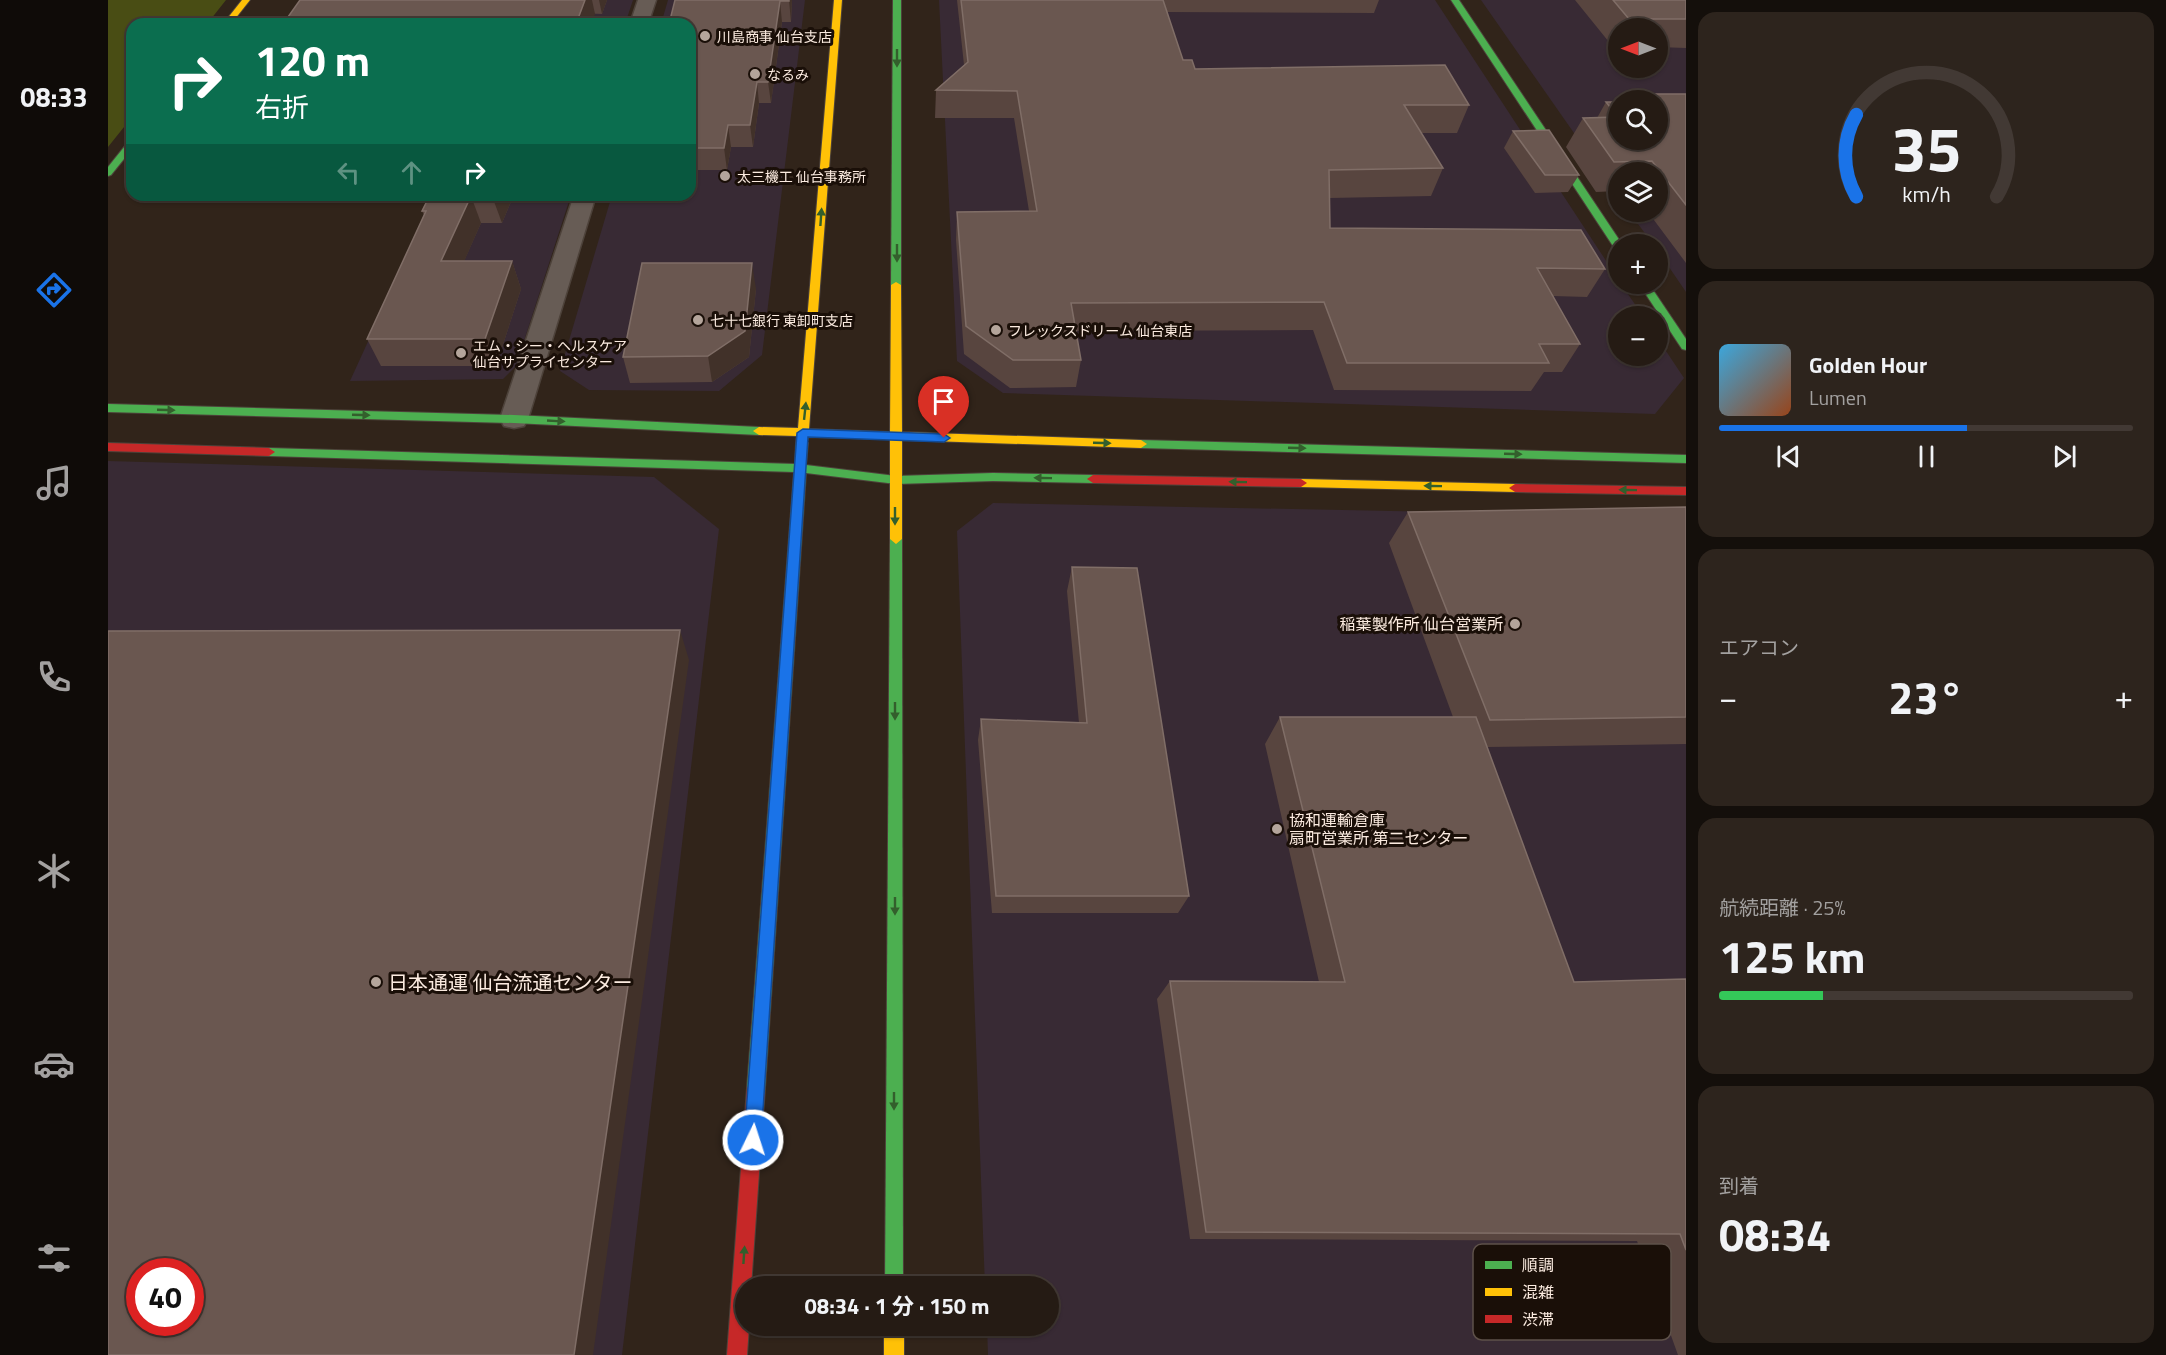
<!DOCTYPE html>
<html lang="ja">
<meta charset="utf-8">
<style>
:root{--surface:#251b14;--page:#2d241d;--text:#f1f3f6;--muted:#a3a1a0;--line:#423934;--accent:#1a73e8}
body{margin:0;font-family:"Titillium Web","Noto Sans JP",sans-serif;background:var(--page);color:var(--text);height:100vh;display:flex;flex-direction:column;font-size:22px;white-space:nowrap}
*{box-sizing:border-box;margin:0}
p{font-size:20px;color:var(--muted)}
.icon{flex:none;width:33px;height:33px;fill:none;stroke:currentColor;stroke-width:2;stroke-linecap:round;stroke-linejoin:round}
.map{position:relative;flex:1;overflow:hidden}
.details{display:flex;flex-direction:column;gap:12px;padding:12px;background:#140f0b;width:480px}
.details>*{flex:none}
.guide{position:absolute;left:18px;top:18px;width:570px;height:183px;border-radius:18px;box-shadow:0 2px 4px #0004,0 0 0 2px var(--line);background:#0b6e4f;color:#fff;overflow:hidden}
.needle{width:39px;rotate:270deg}
.tools{position:absolute;left:1500px;top:18px;display:grid;gap:12px}
.tools a{display:grid;place-items:center;width:60px;height:60px;border-radius:50%;background:var(--surface);box-shadow:0 2px 4px #0004,0 0 0 2px var(--line);font-size:30px}
.speed{position:absolute;left:18px;top:1258px;display:flex;gap:12px;font-size:30px;font-weight:700;text-align:center}
.speed>*{display:grid;place-content:center;width:78px;height:78px;border-radius:50%;background:var(--surface);box-shadow:0 2px 4px #0004,0 0 0 2px var(--line);line-height:1}
.speed .limit{border:9px solid #d22;background:#fff;color:#111}
.pin{position:absolute;display:grid;place-items:center;width:51px;height:51px;color:#fff;margin:-62px -26px;border-radius:50% 50% 50% 0;rotate:-45deg;box-shadow:0 0 6px #0007}
.pin .icon{rotate:45deg}
.me{position:absolute;width:66px;margin:-33px;rotate:4deg;stroke-linejoin:round;filter:drop-shadow(0 0 4px #0008)}
.turn{display:flex;align-items:center;gap:21px;height:126px;padding:0 30px;font-size:27px}
.turn .icon{width:78px;height:78px;stroke-width:2.5}
.turn b{display:block;font-size:42px;line-height:51px}
.lanes{display:flex;align-items:center;height:57px;padding:0 30px;background:#0003;justify-content:center;gap:30px;direction:ltr}
.lanes .off{opacity:.35}
.big{font-size:45px;font-weight:700;line-height:1.1}
.details .widget{flex:1;display:flex;flex-direction:column;justify-content:center;gap:9px;min-width:0;padding:0 21px;border-radius:18px;background:var(--page)}
.details .dial{align-items:center;gap:0}
.dial svg{height:156px;overflow:visible;fill:none;stroke:var(--line);stroke-width:7;stroke-linecap:round;text-anchor:middle}
.dial text{fill:var(--text);stroke:none}
.song{display:flex;align-items:center;gap:18px}
.cover{width:72px;height:72px;border-radius:9px;background:linear-gradient(135deg,hsl(200 70% 55%),hsl(20 70% 35%))}
.played{height:6px;border-radius:3px;background:linear-gradient(90deg,var(--accent) 60%,var(--line) 60%)}
.keys{display:flex;justify-content:space-around;direction:ltr}
.heat{display:flex;justify-content:space-between;align-items:center;font-size:33px;direction:ltr}
.charge{height:9px;border-radius:4px;background:linear-gradient(90deg,#34c759 25%,var(--line) 0)}
.trip{position:absolute;left:627px;top:1276px;width:324px;height:60px;border-radius:30px;background:var(--surface);box-shadow:0 2px 4px #0004,0 0 0 2px var(--line);font-weight:700;line-height:60px;text-align:center}
main{display:flex;flex:1;min-height:0}
.tab-bar{display:flex;flex-direction:column;width:108px;justify-content:space-around;align-items:center;background:#0f0b08;color:var(--muted)}
.tab-bar .icon{width:42px;height:42px}
.tab-bar .on{color:var(--accent)}
.tab-bar b{font-size:27px;color:var(--text)}
.map>svg:first-child{display:block}
</style>
<main>
<nav class="tab-bar">
<b>08:33</b>
<svg class="icon on" aria-label="directions" viewBox="0 0 24 24"><path d="M12 3l9 9-9 9-9-9zM9 14v-3h6M13 9l2 2-2 2"/></svg>
<svg class="icon" aria-label="music" viewBox="0 0 24 24"><path d="M9 18V5l10-2v13"/><circle cx="6" cy="18" r="3"/><circle cx="16" cy="16" r="3"/></svg>
<svg class="icon" aria-label="phone" viewBox="0 0 24 24"><path d="M5 4h4l2 5-3 2q2 4 5 5l2-3 5 2v4C11 20 4 13 5 4z"/></svg>
<svg class="icon" aria-label="climate" viewBox="0 0 24 24"><path d="M12 3v18M4 7l16 10M4 17L20 7"/></svg>
<svg class="icon" aria-label="car" viewBox="0 0 24 24"><path d="M5 17H2v-5l4-1 3-4h7l3 4 3 1v5h-3M9 17h6M6 11h13"/><circle cx="7" cy="17" r="2"/><circle cx="17" cy="17" r="2"/></svg>
<svg class="icon" aria-label="filters" viewBox="0 0 24 24"><path d="M4 7h16M4 17h16"/><circle cx="9" cy="7" r="2"/><circle cx="15" cy="17" r="2"/></svg>
</nav>
<div class="map">
<svg width="1578" height="1355" viewBox="0 0 1578 1355">
<rect width="100%" height="100%" fill="#31241a"/>
<g fill="#382a34" fill-rule="evenodd">
<path d="M423 0H525L517 24H411Z"/>
<path d="M560 0H697L654 355 611 391 481 390 452 371 504 195H582V24H553Z"/>
<path d="M831 0H1327L1510 279V284H1513L1535 316H1510V356H1550V339L1576 378 1547 414 895 393 849 361Z"/>
<path d="M1373 0H1578V292L1550 251V244H1545L1521 212H1550V172H1510V196ZM1510 28H1550V68H1510ZM1510 100H1550V140H1510Z"/>
<path d="M327 195H463L408 366 395 379 242 381Z"/>
<path d="M0 461 546 477 611 529 514 1355H0ZM32 1272H82V1323H32Z"/>
<path d="M885 503 1578 517V1355H880L879 1326H940V1287H877L849 531Z"/>
</g>
<path fill="#494d14" d="M0 0H118L99 24H24V117L0 147Z"/>
<g fill="none" stroke-linecap="round" stroke-linejoin="round">
<g stroke="#4d423a" stroke-width="3">
<g id="street">
<path d="M530 0H548L540 24H522Z"/>
<path d="M466 195H488L420 419 416 426 406 428 396 426 392 419Z"/>
</g>
</g>
<g stroke="#4d423a" stroke-width="2">
<g id="fast">
<path d="M785 0H793V285L788 288 783 285Z"/>
<path d="M1343 0H1351L1514 244H1510V249L1505 246Z"/>
<path d="M24 140V149L3 175 0 176V167L21 141Z"/>
<path d="M1531 284H1541L1578 339V350L1574 349Z"/>
<path d="M0 404 406 415 651 427 657 431 651 435 406 423 0 412Z"/>
<path d="M694 439 700 443 698 465 788 476 885 473 985 475 991 479 985 483 885 481 788 484 698 473 657 1088 654 1094 648 1097 642 1094 639 1088 686 472 161 456 155 452 161 448 687 464 688 443Z"/>
<path d="M1033 440 1578 455V463L1033 448 1027 444Z"/>
<path d="M788 534 794 539 795 1287H777L782 539Z"/>
</g>
</g>
<g stroke="#4d423a" stroke-width="2">
<g id="slow">
<path d="M134 0H142L123 24H115Z"/>
<path d="M726 0H734L701 429 782 432 783 285 788 282 793 285 794 432 1033 440 1039 444 1033 448 794 440V539L788 544 782 539V439L700 437 698 446 694 447 688 443 689 436 651 435 645 431 651 427 690 428Z"/>
<path d="M1193 479 1407 484 1413 488 1407 492 1193 487 1187 483Z"/>
<rect x="776" y="1326" width="20" height="29"/>
</g>
</g>
<g stroke="#4d423a" stroke-width="2">
<g id="jam">
<path d="M0 443 161 448 167 452 161 456 0 451Z"/>
<path d="M985 475 1193 479 1199 483 1193 487 985 483 979 479Z"/>
<path d="M1407 484 1578 487V495L1407 492 1401 488Z"/>
<path d="M648 1079 654 1082 657 1088 643 1287H638V1326H641L639 1355H619L639 1088 642 1082Z"/>
</g>
</g>
<use href="#street" fill="#675c55" fill-rule="evenodd"/>
<use href="#fast" fill="#4caf50" fill-rule="evenodd"/>
<use href="#slow" fill="#ffc107" fill-rule="evenodd"/>
<use href="#jam" fill="#c62828" fill-rule="evenodd"/>
</g>
<g fill="#58453f">
<path d="M192 0H499L494 14Z"/>
<path d="M567 0H684L683 22H674L663 103H651L645 147H623L619 170H582V24Z"/>
<path d="M849 0H1271L1266 13 1059 12 1075 60 1087 69 1361 105 1349 133H1313L1335 168 1323 196 1222 198V228L1497 269 1479 297 1445 296 1472 344 1454 372H1436L1423 391 1226 390 1205 330 968 331 973 360 968 387 902 388 856 354 848 240 849 212 921 211 906 118H827L828 90 856 65Z"/>
<path d="M1467 0H1578V48L1550 47V28H1510V47H1505Z"/>
<path d="M1543 94H1578V263L1540 212H1550V172H1510V191L1488 192 1458 147 1475 118H1489L1498 102H1510V140L1550 100H1539Z"/>
<path d="M1405 131 1471 175 1460 192 1427 193 1396 148Z"/>
<path d="M322 195H446L445 198 405 197 394 223H373L356 261H404L413 289 388 366H273L259 339 316 215 314 211Z"/>
<path d="M648 289 641 357 604 382 522 383 515 357Z"/>
<path d="M1578 507V744L1379 747 1466 982 1578 979V1355H1570L1529 1241 1082 1239 1049 999 1062 981 1211 982 1157 744 1172 717H1345L1281 543 1300 512Z"/>
<path d="M964 567 1081 896 1070 913H884L870 740 873 719 971 723 959 591Z"/>
</g>
<g fill="#413129">
<path d="M477 0H484L487 14 484 24H468Z"/>
<path d="M491 0H499L494 14Z"/>
<path d="M681 0H684L683 22Z"/>
<path d="M672 1 674 22 663 103 660 82Z"/>
<path d="M649 82 651 103 645 147 642 125Z"/>
<path d="M620 125 623 147 619 170 616 148Z"/>
<path d="M385 195H404L405 197 394 223 384 196Z"/>
<path d="M363 196 373 223 344 289 333 261Z"/>
<path d="M404 261 413 289 388 366 377 339Z"/>
<path d="M644 263 648 289 641 357 604 382 600 356Z"/>
<path d="M572 630 581 660 485 1355H466Z"/>
</g>
<g fill="#6a5750" stroke="#806e67" stroke-width="1.5" fill-rule="evenodd">
<path d="M192 0H477L468 24H175Z"/>
<path d="M567 0H681V1H672L660 82H649L642 125H620L616 148H582V24H561Z"/>
<path d="M853 0H1055L1075 60H1084L1087 69 1337 65 1361 105H1296L1335 168 1221 170 1222 228 1473 230 1497 269 1429 268 1472 344H1431L1441 363H1239L1216 302 963 303 973 360H905L858 326 849 212 929 211 909 91 828 90 860 62Z"/>
<path d="M1505 0H1578V19H1521Z"/>
<path d="M1543 94H1578V205L1544 161 1506 162 1475 118 1510 117 1498 102H1510V140H1550V100H1543Z"/>
<path d="M1441 130 1471 175H1437L1405 131Z"/>
<path d="M322 195H385L384 196H363L333 261H404L377 339H259L318 211H314Z"/>
<path d="M534 263H644L637 331 600 356 515 357Z"/>
<path d="M1578 507V717L1382 720 1300 512Z"/>
<path d="M964 567 1029 568 1081 896H888L873 719 979 723Z"/>
<path d="M572 630 466 1355H0V631ZM32 1272H82V1323H32Z"/>
<path d="M1172 717H1368L1466 982 1578 979V1250L1572 1234 1098 1232 1062 981 1237 982Z"/>
</g>
<defs><path id="oneway-solid" d="M-6-.8H1V-3.2L6.5 0L1 3.2V.8H-6Z" transform="scale(1.5)"/></defs>
<g fill="#335f2c">
<use href="#oneway-solid" transform="translate(789 58) rotate(90)"/>
<use href="#oneway-solid" transform="translate(713 217) rotate(-86)"/>
<use href="#oneway-solid" transform="translate(789 253) rotate(90)"/>
<use href="#oneway-solid" transform="translate(58 410) rotate(2)"/>
<use href="#oneway-solid" transform="translate(697 411) rotate(-84)"/>
<use href="#oneway-solid" transform="translate(253 415) rotate(2)"/>
<use href="#oneway-solid" transform="translate(448 421) rotate(3)"/>
<use href="#oneway-solid" transform="translate(994 443) rotate(2)"/>
<use href="#oneway-solid" transform="translate(1189 448) rotate(2)"/>
<use href="#oneway-solid" transform="translate(1405 454) rotate(2)"/>
<use href="#oneway-solid" transform="translate(935 478) rotate(-179)"/>
<use href="#oneway-solid" transform="translate(1130 482) rotate(-179)"/>
<use href="#oneway-solid" transform="translate(1325 486) rotate(-179)"/>
<use href="#oneway-solid" transform="translate(1520 490) rotate(-179)"/>
<use href="#oneway-solid" transform="translate(787 516) rotate(90)"/>
<use href="#oneway-solid" transform="translate(787 711) rotate(90)"/>
<use href="#oneway-solid" transform="translate(787 906) rotate(90)"/>
<use href="#oneway-solid" transform="translate(786 1101) rotate(90)"/>
<use href="#oneway-solid" transform="translate(636 1255) rotate(-86)"/>
</g>
<path fill="#1a73e8" stroke="#114b97" stroke-width="1.5" d="M695 429 836 434 842 438 836 442 700 437 653 1140 651 1146 645 1148 638 1146 636 1140 689 433Z"/>
<g fill="#b4a59b" stroke="#1a0f08" stroke-width="2">
<circle cx="597" cy="36" r="6"/>
<circle cx="647" cy="74" r="6"/>
<circle cx="617" cy="176" r="6"/>
<circle cx="590" cy="320" r="6"/>
<circle cx="888" cy="330" r="6"/>
<circle cx="353" cy="353" r="6"/>
<circle cx="1407" cy="624" r="6"/>
<circle cx="1169" cy="829" r="6"/>
<circle cx="268" cy="982" r="6"/>
</g>
<g text-anchor="middle" dominant-baseline="central" stroke-width="6" stroke-linejoin="round" paint-order="stroke">
<g font-size="14" fill="#fbebe0" stroke="#1a0f08" text-anchor="start">
<text x="609" y="36">川島商事 仙台支店</text>
<text x="659" y="74">なるみ</text>
<text x="629" y="176">太三機工 仙台事務所</text>
<text x="602" y="320">七十七銀行 東卸町支店</text>
<text x="900" y="330">フレックスドリーム 仙台東店</text>
<text x="365" y="345">エム・シー・ヘルスケア<tspan x="365" dy="16">仙台サプライセンター</tspan></text>
</g>
<g font-size="16" fill="#fbebe0" stroke="#1a0f08" text-anchor="end">
<text x="1395" y="624">稲葉製作所 仙台営業所</text>
<text x="1181" y="820" text-anchor="start">協和運輸倉庫<tspan x="1181" dy="18">扇町営業所 第二センター</tspan></text>
</g>
<g font-size="20" fill="#fbebe0" stroke="#1a0f08" text-anchor="start">
<text x="280" y="982">日本通運 仙台流通センター</text>
</g>
</g>
<rect x="1365" y="1244" width="198" height="96" rx="9" fill="#1a0f08" stroke="#5e5149" stroke-width="1.5"/>
<rect x="1377" y="1261" width="27" height="8" fill="#4caf50"/>
<rect x="1377" y="1288" width="27" height="8" fill="#ffc107"/>
<rect x="1377" y="1315" width="27" height="8" fill="#c62828"/>
<g font-size="16" fill="#fbebe0">
<text x="1414" y="1271">順調</text>
<text x="1414" y="1298">混雑</text>
<text x="1414" y="1325">渋滞</text>
</g>
</svg>
<div class="tools">
<a><svg class="needle" viewBox="-14 -14 28 28"><path d="M0-13l5 13h-10z" fill="#e53935"/><path d="M0 13l5-13h-10z" fill="#a3a1a0"/></svg></a>
<a><svg class="icon" aria-label="search" viewBox="0 0 24 24"><circle cx="10" cy="10" r="6"/><path d="M15 15l6 6"/></svg></a>
<a><svg class="icon" aria-label="layers" viewBox="0 0 24 24"><path d="M12 4l9 5-9 5-9-5zM3 14l9 5 9-5"/></svg></a>
<a>+</a>
<a>−</a>
</div>
<div class="speed"><div class="limit">40</div></div>
<div class="pin" style="left:836px;top:438px;background:#d93025"><svg class="icon" aria-label="arrive" viewBox="0 0 24 24"><path d="M6 21V4h12l-3 4 3 4H6"/></svg></div>
<svg class="me" style="left:645px;top:1140px" viewBox="-20 -20 40 40"><circle r="17" fill="#1a73e8" stroke="#fff" stroke-width="3"/><path d="M0-11L8 9 0 5-8 9z" fill="#fff"/></svg>
<div class="trip">08:34 · 1 分 · 150 m</div>
<div class="guide">
<div class="turn"><svg class="icon" aria-label="right" viewBox="0 0 24 24"><path d="M7 20v-9h11M14 6l5 5-5 5"/></svg><div><b>120 m</b>右折</div></div>
<div class="lanes"><svg class="icon off" aria-label="left" viewBox="0 0 24 24"><path d="M17 20v-9H6M10 6l-5 5 5 5"/></svg><svg class="icon off" aria-label="ahead" viewBox="0 0 24 24"><path d="M12 20V5M6 11l6-6 6 6"/></svg><svg class="icon" aria-label="right" viewBox="0 0 24 24"><path d="M7 20v-9h11M14 6l5 5-5 5"/></svg></div>
</div>
</div>
<section class="details">
<div class="widget dial"><svg viewBox="0 0 100 80">
<path d="M14 69A42 42 0 1 1 86 69"/>
<path d="M14 69A42 42 0 0 1 14 27" stroke="#1a73e8"/>
<text x="50" y="56" font-size="32" font-weight="700">35</text>
<text x="50" y="72" font-size="11">km/h</text>
</svg></div>
<div class="widget">
<div class="song"><i class="cover"></i><div><b>Golden Hour</b><p>Lumen</p></div></div>
<div class="played"></div>
<div class="keys"><svg class="icon" aria-label="previous" viewBox="0 0 24 24"><path d="M18 5L8 12l10 7zM5 5v14"/></svg><svg class="icon" aria-label="pause" viewBox="0 0 24 24"><path d="M8 5v14M16 5v14"/></svg><svg class="icon" aria-label="next" viewBox="0 0 24 24"><path d="M6 5l10 7-10 7zM19 5v14"/></svg></div>
</div>
<div class="widget"><p>エアコン</p>
<div class="heat"><a>−</a><b class="big">23°</b><a>+</a></div>
</div>
<div class="widget"><p>航続距離 · 25%</p><b class="big">125 km</b><div class="charge"></div></div>
<div class="widget"><p>到着</p><b class="big">08:34</b></div>
</section>
</main>
